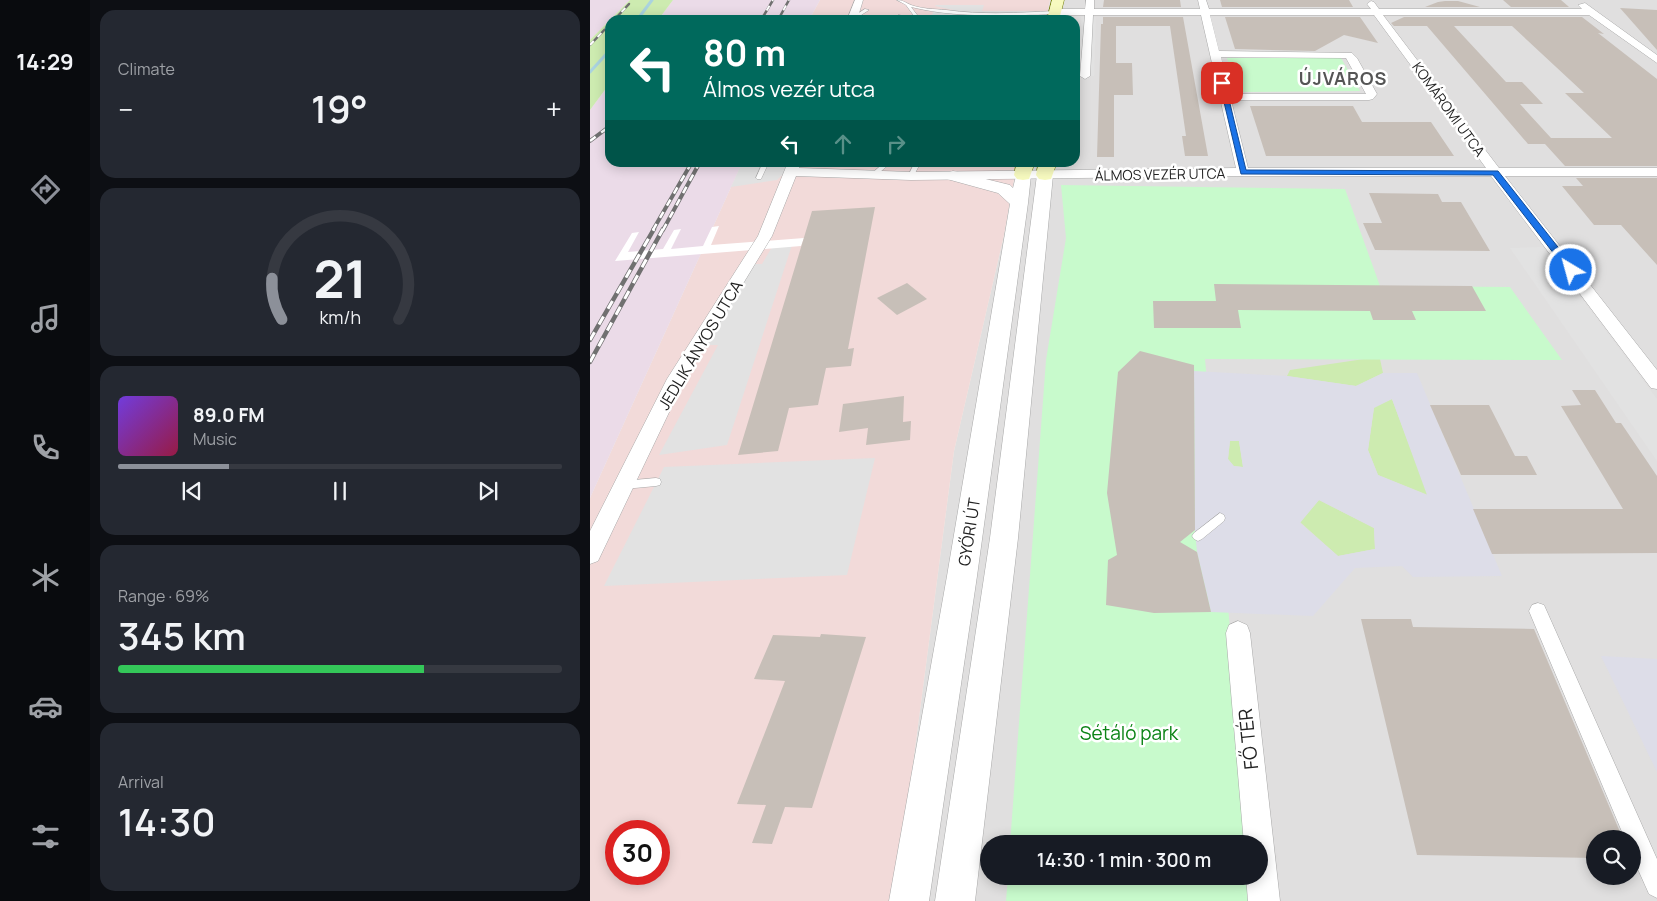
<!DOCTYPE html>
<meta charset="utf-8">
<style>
:root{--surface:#171b24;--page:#242831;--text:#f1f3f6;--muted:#9ea1a6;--line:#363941;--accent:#8c9099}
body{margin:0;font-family:Manrope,sans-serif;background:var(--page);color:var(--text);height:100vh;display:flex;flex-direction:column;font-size:19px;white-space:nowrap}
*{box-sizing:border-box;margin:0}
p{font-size:16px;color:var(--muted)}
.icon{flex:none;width:28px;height:28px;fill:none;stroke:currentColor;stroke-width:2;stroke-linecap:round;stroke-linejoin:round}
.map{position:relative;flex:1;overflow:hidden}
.sheet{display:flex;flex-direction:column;gap:10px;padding:10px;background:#0d0f14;width:500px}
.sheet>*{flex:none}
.top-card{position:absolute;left:15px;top:15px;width:475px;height:152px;border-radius:15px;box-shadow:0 2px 12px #0003;background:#00695c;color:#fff;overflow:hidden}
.fabs{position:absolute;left:996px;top:830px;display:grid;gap:10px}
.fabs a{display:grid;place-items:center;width:55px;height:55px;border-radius:50%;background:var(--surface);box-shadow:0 2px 12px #0003;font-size:25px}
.speed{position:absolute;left:15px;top:820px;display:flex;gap:10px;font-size:25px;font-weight:700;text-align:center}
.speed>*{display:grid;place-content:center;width:65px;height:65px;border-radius:50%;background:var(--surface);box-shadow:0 2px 12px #0003;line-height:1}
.speed .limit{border:8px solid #d22;background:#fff;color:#111}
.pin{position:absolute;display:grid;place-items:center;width:42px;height:42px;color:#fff;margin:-21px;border-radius:10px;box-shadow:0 2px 8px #0006}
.me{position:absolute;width:55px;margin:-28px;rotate:323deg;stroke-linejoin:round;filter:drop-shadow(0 0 4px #0008)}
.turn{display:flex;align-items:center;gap:18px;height:105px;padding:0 15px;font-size:22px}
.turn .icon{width:65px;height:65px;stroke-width:2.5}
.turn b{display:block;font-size:35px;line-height:42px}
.lanes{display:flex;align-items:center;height:48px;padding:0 15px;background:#0003;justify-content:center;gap:25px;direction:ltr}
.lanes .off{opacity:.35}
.big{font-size:38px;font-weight:600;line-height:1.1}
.sheet .tile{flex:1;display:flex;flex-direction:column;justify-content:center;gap:8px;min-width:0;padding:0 18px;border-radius:15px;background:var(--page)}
.sheet .dial{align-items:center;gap:0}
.dial svg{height:130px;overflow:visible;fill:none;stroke:var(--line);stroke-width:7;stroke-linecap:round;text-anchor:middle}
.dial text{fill:var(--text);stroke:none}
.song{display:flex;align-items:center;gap:15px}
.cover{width:60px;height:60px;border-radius:8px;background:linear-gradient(135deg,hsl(260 70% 55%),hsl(340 70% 35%))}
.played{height:5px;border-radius:2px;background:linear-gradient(90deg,var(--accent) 25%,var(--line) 25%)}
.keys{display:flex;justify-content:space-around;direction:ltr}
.heat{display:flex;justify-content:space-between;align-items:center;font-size:28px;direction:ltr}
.charge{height:8px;border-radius:4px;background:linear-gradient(90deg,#34c759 69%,var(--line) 0)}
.trip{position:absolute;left:390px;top:835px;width:288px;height:50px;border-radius:25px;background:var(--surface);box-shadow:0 2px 12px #0003;font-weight:600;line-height:50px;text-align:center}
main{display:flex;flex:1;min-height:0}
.dock{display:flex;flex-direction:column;width:90px;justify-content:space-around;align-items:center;background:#090b0e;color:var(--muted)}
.dock .icon{width:35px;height:35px}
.dock .selected{color:var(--accent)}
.dock b{font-size:22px;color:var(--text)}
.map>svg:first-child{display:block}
</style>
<main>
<nav class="dock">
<b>14:29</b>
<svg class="icon selected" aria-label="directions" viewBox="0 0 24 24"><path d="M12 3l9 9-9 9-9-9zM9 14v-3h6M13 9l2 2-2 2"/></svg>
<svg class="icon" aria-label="music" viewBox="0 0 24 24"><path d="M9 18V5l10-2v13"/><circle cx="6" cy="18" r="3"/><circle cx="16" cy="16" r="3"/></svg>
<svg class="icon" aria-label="phone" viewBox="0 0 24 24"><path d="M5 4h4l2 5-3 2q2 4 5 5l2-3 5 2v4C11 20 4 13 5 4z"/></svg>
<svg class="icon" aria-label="climate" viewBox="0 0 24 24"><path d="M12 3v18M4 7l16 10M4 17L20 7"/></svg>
<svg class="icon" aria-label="car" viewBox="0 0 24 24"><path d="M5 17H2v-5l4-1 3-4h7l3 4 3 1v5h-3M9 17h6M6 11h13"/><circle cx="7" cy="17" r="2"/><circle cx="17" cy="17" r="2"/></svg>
<svg class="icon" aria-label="filters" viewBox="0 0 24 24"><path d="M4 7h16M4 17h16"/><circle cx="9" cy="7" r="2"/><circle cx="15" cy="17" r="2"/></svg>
</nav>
<section class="sheet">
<div class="tile"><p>Climate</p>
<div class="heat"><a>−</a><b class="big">19°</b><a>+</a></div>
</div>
<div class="tile dial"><svg viewBox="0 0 100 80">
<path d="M14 69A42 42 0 1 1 86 69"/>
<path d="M14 69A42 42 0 0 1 8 44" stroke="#8c9099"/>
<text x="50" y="56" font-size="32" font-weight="700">21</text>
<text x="50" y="72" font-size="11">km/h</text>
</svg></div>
<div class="tile">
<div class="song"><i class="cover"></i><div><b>89.0 FM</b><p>Music</p></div></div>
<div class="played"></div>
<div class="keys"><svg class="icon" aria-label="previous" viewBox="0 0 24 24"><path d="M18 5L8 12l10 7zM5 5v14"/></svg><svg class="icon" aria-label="pause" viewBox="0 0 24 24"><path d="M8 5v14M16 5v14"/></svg><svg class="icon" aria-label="next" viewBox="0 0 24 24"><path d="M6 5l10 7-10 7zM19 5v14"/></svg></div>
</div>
<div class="tile"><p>Range · 69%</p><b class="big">345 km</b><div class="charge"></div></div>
<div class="tile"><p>Arrival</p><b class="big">14:30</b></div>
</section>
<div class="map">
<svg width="1067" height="901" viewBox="0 0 1067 901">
<rect width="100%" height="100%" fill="#f2efe9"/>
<path fill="#e0dfdf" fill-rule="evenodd" d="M460 0H1067V901H305L364 451 414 235 427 163 485 162V20H456ZM1005 839H1042V876H1005ZM399 844H669V876H399Z"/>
<g fill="#f2dad9" fill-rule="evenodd">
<path d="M230 0H460L456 20H219Z"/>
<path d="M152 163H427L414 235 364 451 305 901H0V498ZM26 831H69V874H26Z"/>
</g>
<g fill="#ebdbe8">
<path d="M0 0H40L0 40Z"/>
<path d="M83 0H230L219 20H68Z"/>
<path d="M20 83V162L152 163 0 498V110Z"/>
</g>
<g fill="#cdebb0">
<path d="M40 0H83L68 20H20V83L0 110V40Z"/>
<path d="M774 359H790L793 373 766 386 697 376 700 370Z"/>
<path d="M802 399 838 495 788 475 778 450 784 407Z"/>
<path d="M640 440 649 441 653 467 643 466 638 459Z"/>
<path d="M729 500 784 528 785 549 748 556 710 522Z"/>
</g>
<g fill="#c8facc">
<path d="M637 58H751L770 91 647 92Z"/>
<path d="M471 185 755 189 790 286 920 287 972 360 615 359 660 844H420L456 360 476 238Z"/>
<path d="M418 876H663L666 901H416Z"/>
</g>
<g fill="#e2e2e2">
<path d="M346 5H394L392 11H454L452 20H339L344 11 363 10 345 6Z"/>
<path d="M491 17H506L504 76H486Z"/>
<path d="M152 163H205L187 180 141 187Z"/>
<path d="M202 245 137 445 69 455 128 345H115L164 264H172L182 247Z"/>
<path d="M953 247 1067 399V461L920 248Z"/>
<path d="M285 458 257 575 14 586 74 467Z"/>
</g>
<g fill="#dddde8" fill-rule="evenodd">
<path d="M604 371 697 376 766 386 793 373H827L912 576 823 577 812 566 765 568 723 616 621 612 607 552 605 531ZM802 399 837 495 788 475 778 450 784 408ZM640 441H649L653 467 644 466 638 459ZM729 500 784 528 785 549 748 556 710 523Z"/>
<path d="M1011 656 1067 659V772Z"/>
</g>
<path fill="#fff" d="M129 226 121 245 214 238 211 246 25 261 42 233 49 232 38 252 73 249 84 230 91 229 81 249 113 246 122 227Z"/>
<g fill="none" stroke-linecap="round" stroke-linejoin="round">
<g stroke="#aad3df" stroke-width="3">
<path d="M47 20 62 0"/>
<path d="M0 72 20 50"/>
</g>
</g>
<g fill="#c7bfb8" fill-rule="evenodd">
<path d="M514 0H590L591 7H513Z"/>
<path d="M630 0H759L763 7H632Z"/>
<path d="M913 0H971L979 7H921Z"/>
<path d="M855 1H868L890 7H835L848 2Z"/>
<path d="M1030 8 1067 10V50Z"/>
<path d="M513 17H593L618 156H595L592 136H596L580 26H526V63H542L543 95H524V157H507L511 24H513Z"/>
<path d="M635 17H770L788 43 754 35 725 51 645 49Z"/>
<path d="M814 17H992L1014 34 1008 33 1067 79V166H975L955 144H938L837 26H804L801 23ZM864 26H922L994 93H975L1022 138H961L930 104H953L932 82H916Z"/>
<path d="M660 106H763L772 122H841L864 156H676Z"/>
<path d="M986 178H1067V265L1031 225H1004L972 186H993Z"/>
<path d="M779 193 848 194 852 202H871L900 251 785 250 773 223H792Z"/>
<path d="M285 207 258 349 264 348 261 366 236 368 228 405 199 408 188 451 148 455 222 211Z"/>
<path d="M317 283 337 299 307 315 287 298Z"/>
<path d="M624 284 882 286 896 311H822L826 320H783L780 311 648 310 651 328H564L563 301H626Z"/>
<path d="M550 351 604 365 605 530 590 542 607 552 621 612 564 613 516 605 518 560 527 555 517 493 528 372Z"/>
<path d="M982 390H1005L1026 423H1031L1067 476V553L902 554 883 509H1033L971 406 991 405Z"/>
<path d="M314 396 313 422 321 421 320 440 276 445 278 428 249 432 253 404Z"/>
<path d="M840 405H899L925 456H937L947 475H871Z"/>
<path d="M771 619H821L823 627 944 629 1033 839H1005V858L827 855Z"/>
<path d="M231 634 276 637 222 808 195 807 182 844 162 843 176 805 147 804 195 681 164 679 183 635 230 637Z"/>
</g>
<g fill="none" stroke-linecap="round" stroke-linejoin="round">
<g stroke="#a9a9a9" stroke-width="1">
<g id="service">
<path d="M307 0C313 0 316 3 321 5 332 9 344 9 356 10 391 15 428 13 464 11L466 12C458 16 445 14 435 15 397 16 358 16 321 7L331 20H327L316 5Z"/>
<path d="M275 9 279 10 265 19 261 18Z"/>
<path d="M309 15 313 16 306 20H301Z"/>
<path d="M173 162H179L171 179H167L166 178Z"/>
<path d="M295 162H302L284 177H280V175Z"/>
<path d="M325 162H331L323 177H319L318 176Z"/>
<path d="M66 478 70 479 71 482 70 485 66 486 34 489 30 488 29 485 30 482 34 481Z"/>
<path d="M630 513 634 515 635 518 634 521 612 539 608 541 604 539 602 536 604 533Z"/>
</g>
</g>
<g stroke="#a9a9a9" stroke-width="1">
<path id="pedestrian" d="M948 603 954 605 1067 859V898L1059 894 1042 856V839H1035L939 611 942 605Z"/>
</g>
<g stroke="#a9a9a9" stroke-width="1">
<g id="minor">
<path d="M265 0H273L267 20H257Z"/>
<path d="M496 0H504V9H610L608 0H616L619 9H781L777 4 781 1 784 2 789 9H992L988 5 995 3 1067 55V63L999 15H793L909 168H1067V176H915L1067 370V389L1061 388 901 176H653L321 180 206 176 182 236 95 379 8 561 0 564V531L77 379 168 236 198 162H211L209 168 321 172 646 168 611 15H503L500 76 495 79 490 76 495 15H464L460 12 464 9H495ZM620 15H784L896 168H658L641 100H779L783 99 787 94 767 58 762 53 629 51ZM631 57 756 58 776 94H640Z"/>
<path d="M648 621 657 625 660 633 690 901H658L656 876H669V844H654L636 633 639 625Z"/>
</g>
</g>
<g stroke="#a9a9a9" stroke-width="1">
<g id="tertiary">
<path d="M433 170 439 172 441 175 438 203 387 576 339 901H299L357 576 420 204 408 193 357 179 355 176 357 173 363 171 420 185 423 188 427 172Z"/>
<path d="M455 170 461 172 463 175 428 538 385 901H345L400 538 447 175 449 172Z"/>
</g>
</g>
<g stroke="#707d05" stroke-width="1">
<g id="secondary">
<path d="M462 0H474L469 20H457Z"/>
<path d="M427 162H445L439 179 433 180 427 179 424 175Z"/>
<path d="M449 162H467L461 179 455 180 449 179 446 175Z"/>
</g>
</g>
<use href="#service" fill="#fff" fill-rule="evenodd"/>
<use href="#pedestrian" fill="#fff" fill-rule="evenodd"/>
<use href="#minor" fill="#fff" fill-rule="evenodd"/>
<use href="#tertiary" fill="#fff" fill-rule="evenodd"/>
<use href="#secondary" fill="#f7fabf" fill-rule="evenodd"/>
<g stroke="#707070" stroke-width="2.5">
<g id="rail-far2">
<path d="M24 20 39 4"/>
<path d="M171 20 183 0"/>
<path d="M188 20 199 0"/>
<path d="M0 45 20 24"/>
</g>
</g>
<g stroke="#707070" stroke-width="4">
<g id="rail-far1">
<path d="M0 141 20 126"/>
<path d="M63 230 102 162"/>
<path d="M73 230 110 162"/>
</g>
</g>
<g stroke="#707070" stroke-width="4.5">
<g id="rail">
<path d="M0 340 64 229"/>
<path d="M0 362 73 229"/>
</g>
</g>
<use href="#rail-far2" stroke="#fff" stroke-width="2" stroke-dasharray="5.5" stroke-linecap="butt"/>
<use href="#rail-far1" stroke="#fff" stroke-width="2.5" stroke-dasharray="7" stroke-linecap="butt"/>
<use href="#rail" stroke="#fff" stroke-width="3" stroke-dasharray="9" stroke-linecap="butt"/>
</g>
<path fill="#1a73e8" stroke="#114b97" d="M629 81 635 83 656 170 908 171 986 270 978 272 903 175 651 174Z"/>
<g text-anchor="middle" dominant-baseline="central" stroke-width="5" stroke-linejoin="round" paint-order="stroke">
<g font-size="14" fill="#222" stroke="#fff">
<text transform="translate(859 109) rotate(54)">KOMÁROMI UTCA</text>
<text transform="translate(570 174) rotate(-1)">ÁLMOS VEZÉR UTCA</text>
</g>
<g font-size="16" fill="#222" stroke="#fff">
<text transform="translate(110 345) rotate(-59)">JEDLIK ÁNYOS UTCA</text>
<text transform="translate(379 532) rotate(-81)">GYŐRI ÚT</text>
</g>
<g font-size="18" font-weight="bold" letter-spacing="1" fill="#555" stroke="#fff">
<text x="753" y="78">ÚJVÁROS</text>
</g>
<g font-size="19" fill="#0c8416" stroke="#fff">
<text x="539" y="733">Sétáló park</text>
</g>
<g font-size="19" fill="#222" stroke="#fff">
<text transform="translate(658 739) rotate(-96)">FŐ TÉR</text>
</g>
</g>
</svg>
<div class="fabs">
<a><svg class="icon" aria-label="search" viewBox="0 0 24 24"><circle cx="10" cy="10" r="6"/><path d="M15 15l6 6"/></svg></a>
</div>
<div class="speed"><div class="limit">30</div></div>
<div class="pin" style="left:632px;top:83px;background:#d93025"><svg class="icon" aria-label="arrive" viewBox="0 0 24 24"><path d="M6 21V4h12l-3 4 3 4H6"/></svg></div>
<svg class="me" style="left:981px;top:270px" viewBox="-20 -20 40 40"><circle r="17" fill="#1a73e8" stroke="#fff" stroke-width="3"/><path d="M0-11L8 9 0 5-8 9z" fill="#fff"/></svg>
<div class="trip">14:30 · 1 min · 300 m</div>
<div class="top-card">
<div class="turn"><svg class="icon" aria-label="left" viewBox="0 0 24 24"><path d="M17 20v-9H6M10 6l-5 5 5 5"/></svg><div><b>80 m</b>Álmos vezér utca</div></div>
<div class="lanes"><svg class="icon" aria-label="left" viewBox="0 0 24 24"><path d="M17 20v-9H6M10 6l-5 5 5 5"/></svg><svg class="icon off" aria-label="ahead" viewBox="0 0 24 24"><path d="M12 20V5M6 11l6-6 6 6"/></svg><svg class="icon off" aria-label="right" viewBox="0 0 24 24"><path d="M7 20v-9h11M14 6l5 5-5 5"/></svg></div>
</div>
</div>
</main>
